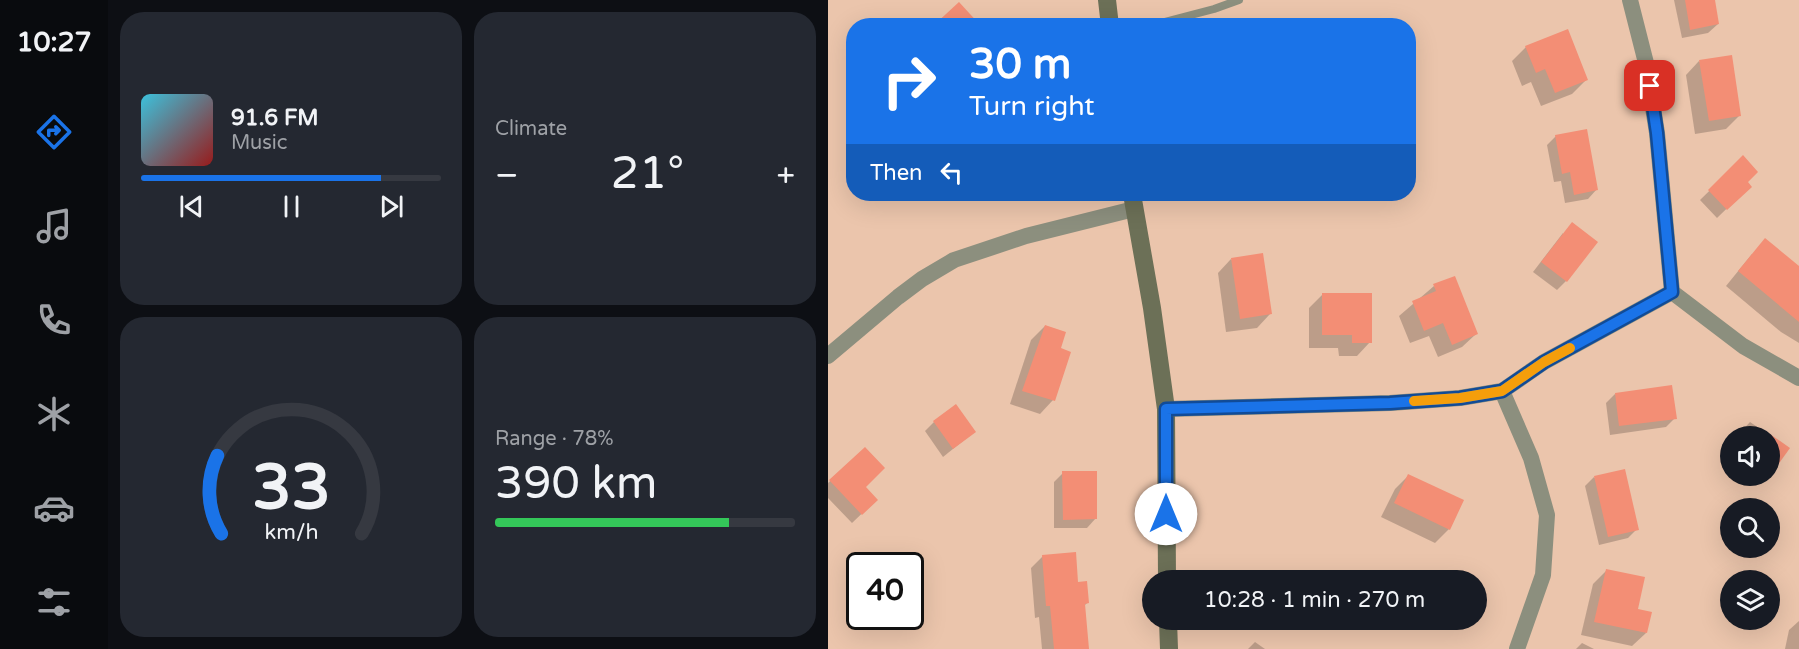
<!DOCTYPE html>
<meta charset="utf-8">
<style>
:root{--surface:#171b24;--page:#242831;--text:#f1f3f6;--muted:#9ea1a6;--line:#363941;--accent:#1a73e8}
body{margin:0;font-family:"Varela Round",sans-serif;background:var(--page);color:var(--text);height:100vh;display:flex;flex-direction:column;font-size:22px;white-space:nowrap}
*{box-sizing:border-box;margin:0}
p{font-size:20px;color:var(--muted)}
.icon{flex:none;width:33px;height:33px;fill:none;stroke:currentColor;stroke-width:2;stroke-linecap:round;stroke-linejoin:round}
.map{position:relative;flex:1;overflow:hidden}
.sheet{display:flex;flex-direction:column;gap:12px;padding:12px;background:#0d0f14;width:720px}
.sheet>*{flex:none}
.guide{position:absolute;left:18px;top:18px;width:570px;height:183px;border-radius:24px;box-shadow:0 6px 24px #0002;background:#1a73e8;color:#fff;overflow:hidden}
.fabs{position:absolute;left:892px;top:426px;display:grid;gap:12px}
.fabs a{display:grid;place-items:center;width:60px;height:60px;border-radius:50%;background:var(--surface);box-shadow:0 6px 24px #0002;font-size:30px}
.speed{position:absolute;left:18px;top:552px;display:flex;gap:12px;font-size:30px;font-weight:700;text-align:center}
.speed>*{display:grid;place-content:center;width:78px;height:78px;border-radius:50%;background:var(--surface);box-shadow:0 6px 24px #0002;line-height:1}
.speed .limit{border:3px solid #111;border-radius:9px;background:#fff;color:#111}
.pin{position:absolute;display:grid;place-items:center;width:51px;height:51px;color:#fff;margin:-26px;border-radius:12px;box-shadow:0 3px 9px #0006}
.me{position:absolute;width:66px;margin:-33px;rotate:0deg;stroke-linejoin:round;filter:drop-shadow(0 0 4px #0008)}
.turn{display:flex;align-items:center;gap:21px;height:126px;padding:0 24px;font-size:27px}
.turn .icon{width:78px;height:78px;stroke-width:2.5}
.turn b{display:block;font-size:42px;line-height:51px}
.then{display:flex;align-items:center;height:57px;padding:0 24px;background:#0003;gap:12px;font-size:22px}
.big{font-size:45px;font-weight:600;line-height:1.1}
.sheet .tile{flex:1;display:flex;flex-direction:column;justify-content:center;gap:9px;min-width:0;padding:0 21px;border-radius:24px;background:var(--page)}
.sheet .dial{align-items:center;gap:0}
.dial svg{height:156px;overflow:visible;fill:none;stroke:var(--line);stroke-width:7;stroke-linecap:round;text-anchor:middle}
.dial text{fill:var(--text);stroke:none}
.song{display:flex;align-items:center;gap:18px}
.cover{width:72px;height:72px;border-radius:9px;background:linear-gradient(135deg,hsl(190 70% 55%),hsl(0 70% 35%))}
.played{height:6px;border-radius:3px;background:linear-gradient(90deg,var(--accent) 80%,var(--line) 80%)}
.keys{display:flex;justify-content:space-around;direction:ltr}
.heat{display:flex;justify-content:space-between;align-items:center;font-size:33px;direction:ltr}
.charge{height:9px;border-radius:4px;background:linear-gradient(90deg,#34c759 78%,var(--line) 0)}
.sheet .tiles{flex:1;display:grid;gap:12px;grid-template-columns:repeat(2,1fr)}
.trip{position:absolute;left:314px;top:570px;width:345px;height:60px;border-radius:30px;background:var(--surface);box-shadow:0 6px 24px #0002;font-weight:600;line-height:60px;text-align:center}
main{display:flex;flex:1;min-height:0}
.dock{display:flex;flex-direction:column;width:108px;justify-content:space-around;align-items:center;background:#090b0e;color:var(--muted)}
.dock .icon{width:42px;height:42px}
.dock .active{color:var(--accent)}
.dock b{font-size:27px;color:var(--text)}
.map>svg:first-child{display:block}
</style>
<main>
<nav class="dock">
<b>10:27</b>
<svg class="icon active" aria-label="directions" viewBox="0 0 24 24"><path d="M12 3l9 9-9 9-9-9zM9 14v-3h6M13 9l2 2-2 2"/></svg>
<svg class="icon" aria-label="music" viewBox="0 0 24 24"><path d="M9 18V5l10-2v13"/><circle cx="6" cy="18" r="3"/><circle cx="16" cy="16" r="3"/></svg>
<svg class="icon" aria-label="phone" viewBox="0 0 24 24"><path d="M5 4h4l2 5-3 2q2 4 5 5l2-3 5 2v4C11 20 4 13 5 4z"/></svg>
<svg class="icon" aria-label="climate" viewBox="0 0 24 24"><path d="M12 3v18M4 7l16 10M4 17L20 7"/></svg>
<svg class="icon" aria-label="car" viewBox="0 0 24 24"><path d="M5 17H2v-5l4-1 3-4h7l3 4 3 1v5h-3M9 17h6M6 11h13"/><circle cx="7" cy="17" r="2"/><circle cx="17" cy="17" r="2"/></svg>
<svg class="icon" aria-label="filters" viewBox="0 0 24 24"><path d="M4 7h16M4 17h16"/><circle cx="9" cy="7" r="2"/><circle cx="15" cy="17" r="2"/></svg>
</nav>
<section class="sheet">
<div class="tiles">
<div class="tile">
<div class="song"><i class="cover"></i><div><b>91.6 FM</b><p>Music</p></div></div>
<div class="played"></div>
<div class="keys"><svg class="icon" aria-label="previous" viewBox="0 0 24 24"><path d="M18 5L8 12l10 7zM5 5v14"/></svg><svg class="icon" aria-label="pause" viewBox="0 0 24 24"><path d="M8 5v14M16 5v14"/></svg><svg class="icon" aria-label="next" viewBox="0 0 24 24"><path d="M6 5l10 7-10 7zM19 5v14"/></svg></div>
</div>
<div class="tile"><p>Climate</p>
<div class="heat"><a>−</a><b class="big">21°</b><a>+</a></div>
</div>
<div class="tile dial"><svg viewBox="0 0 100 80">
<path d="M14 69A42 42 0 1 1 86 69"/>
<path d="M14 69A42 42 0 0 1 12 29" stroke="#1a73e8"/>
<text x="50" y="56" font-size="32" font-weight="700">33</text>
<text x="50" y="72" font-size="11">km/h</text>
</svg></div>
<div class="tile"><p>Range · 78%</p><b class="big">390 km</b><div class="charge"></div></div>
</div>
</section>
<div class="map">
<svg width="971" height="649" viewBox="0 0 971 649">
<rect width="100%" height="100%" fill="#ebc5ac"/>
<g fill="#0003">
<path d="M846 0H885L890 24 880 33 854 38Z"/>
<path d="M698 47 758 80 744 94 713 106 703 82 694 86 684 61Z"/>
<path d="M871 61 912 115 898 129 867 134 858 75Z"/>
<path d="M728 136 769 189 760 199 737 203 733 181 726 182 719 145Z"/>
<path d="M915 158 918 182 922 186 889 218 872 200Z"/>
<path d="M735 233 738 281 729 290 705 272Z"/>
<path d="M924 254 971 268V343L953 332 898 286Z"/>
<path d="M403 259 442 314 429 328 398 332 390 273Z"/>
<path d="M606 286 648 334 634 347 610 357 601 336 582 343 571 316Z"/>
<path d="M495 294 542 342 529 356H511L510 348H481V308Z"/>
<path d="M217 326 231 349 225 400 212 414 182 404 203 340Z"/>
<path d="M787 394 847 418 838 427 782 435 778 403Z"/>
<path d="M106 422 146 432 115 457 97 431Z"/>
<path d="M922 422 960 448 942 473V436H909Z"/>
<path d="M903 445V459L897 455Z"/>
<path d="M37 449 36 487 48 500 24 523 0 498V483Z"/>
<path d="M235 473 268 518 259 528H226V482Z"/>
<path d="M580 476 621 529 607 543 553 517 567 489Z"/>
<path d="M927 476H939L934 481Z"/>
<path d="M766 477 809 529 800 538 771 545 757 486Z"/>
<path d="M215 556 249 583 259 603 255 607 259 649H214L211 617 207 618 203 568Z"/>
<path d="M779 570 808 610 818 633 804 646 753 635 765 584Z"/>
<path d="M971 621V649H957L961 630Z"/>
<path d="M427 642 437 649H420Z"/>
<path d="M754 643 766 649H748Z"/>
</g>
<g fill="#f38e75">
<path d="M857 0H887L891 24 862 30Z"/>
<path d="M131 2 153 26H105Z"/>
<path d="M740 29 760 80 727 93 717 69 708 73 697 46Z"/>
<path d="M904 55 913 116 881 121 871 60Z"/>
<path d="M759 129 770 190 746 195 742 172 734 174 727 135Z"/>
<path d="M915 155 930 172 920 182 924 187 899 210 880 190Z"/>
<path d="M744 222 770 242 739 282 713 262Z"/>
<path d="M937 238 971 266V322L910 271Z"/>
<path d="M435 253 444 314 412 319 403 258Z"/>
<path d="M627 276 650 334 624 345 615 323 596 331 584 301 608 291 605 284Z"/>
<path d="M494 293H544V343H524V335H494Z"/>
<path d="M217 325 238 332 233 348 243 352 227 401 194 391Z"/>
<path d="M844 385 849 419 791 426 787 393Z"/>
<path d="M128 404 148 432 125 449 105 421Z"/>
<path d="M942 434 962 448 942 476Z"/>
<path d="M37 447 57 468 38 487 50 500 34 515 1 480Z"/>
<path d="M797 469 811 530 780 537 766 476Z"/>
<path d="M234 471H269V519L235 520Z"/>
<path d="M580 474 636 500 622 530 566 503Z"/>
<path d="M248 552 250 582 259 581 261 603 257 604 261 649H226L222 606H218L214 555Z"/>
<path d="M778 569 817 577 810 609 824 612 819 633 766 622Z"/>
</g>
<g fill="none" stroke-linecap="round" stroke-linejoin="round">
<path stroke="#8c8f7e" stroke-width="8" d="M321 26 386 9 411 0"/>
<g stroke="#8c8f7e" stroke-width="16">
<path d="M802 0 818 63 829 133 844 292 915 346 971 378"/>
<path d="M0 356 70 297 94 279 126 260 198 236 306 209"/>
<path d="M674 391 703 458 719 515 715 575 689 649"/>
<path d="M338 409 562 403 632 398 674 391 716 362 844 292"/>
</g>
<g stroke="#6c7057" stroke-width="18">
<path d="M279 0 282 26"/>
<path d="M304 194 324 308 338 409 339 580"/>
<path d="M340 620 341 649"/>
</g>
</g>
<g fill="none" stroke-linecap="round" stroke-linejoin="round">
<g stroke="#114b97" stroke-width="15">
<path id="route" d="M338 514V409L562 403 632 398 674 391 716 362 844 292 829 133 822 86"/>
</g>
<use href="#route" stroke="#1a73e8" stroke-width="10"/>
<path stroke="#f59e0b" stroke-width="10" d="M586 401 632 398 674 391 716 362 742 348"/>
</g>
</svg>
<div class="fabs">
<a><svg class="icon" aria-label="sound" viewBox="0 0 24 24"><path d="M4 9h4l5-4v14l-5-4H4zM17 9q2 3 0 6"/></svg></a>
<a><svg class="icon" aria-label="search" viewBox="0 0 24 24"><circle cx="10" cy="10" r="6"/><path d="M15 15l6 6"/></svg></a>
<a><svg class="icon" aria-label="layers" viewBox="0 0 24 24"><path d="M12 4l9 5-9 5-9-5zM3 14l9 5 9-5"/></svg></a>
</div>
<div class="speed"><div class="limit">40</div></div>
<div class="pin" style="left:822px;top:86px;background:#d93025"><svg class="icon" aria-label="arrive" viewBox="0 0 24 24"><path d="M6 21V4h12l-3 4 3 4H6"/></svg></div>
<svg class="me" style="left:338px;top:514px" viewBox="-20 -20 40 40"><circle r="19" fill="#fff"/><path d="M0-13L10 11 0 6-10 11z" fill="#1a73e8"/></svg>
<div class="trip">10:28 · 1 min · 270 m</div>
<div class="guide">
<div class="turn"><svg class="icon" aria-label="right" viewBox="0 0 24 24"><path d="M7 20v-9h11M14 6l5 5-5 5"/></svg><div><b>30 m</b>Turn right</div></div>
<div class="then">Then<svg class="icon" aria-label="left" viewBox="0 0 24 24"><path d="M17 20v-9H6M10 6l-5 5 5 5"/></svg></div>
</div>
</div>
</main>
